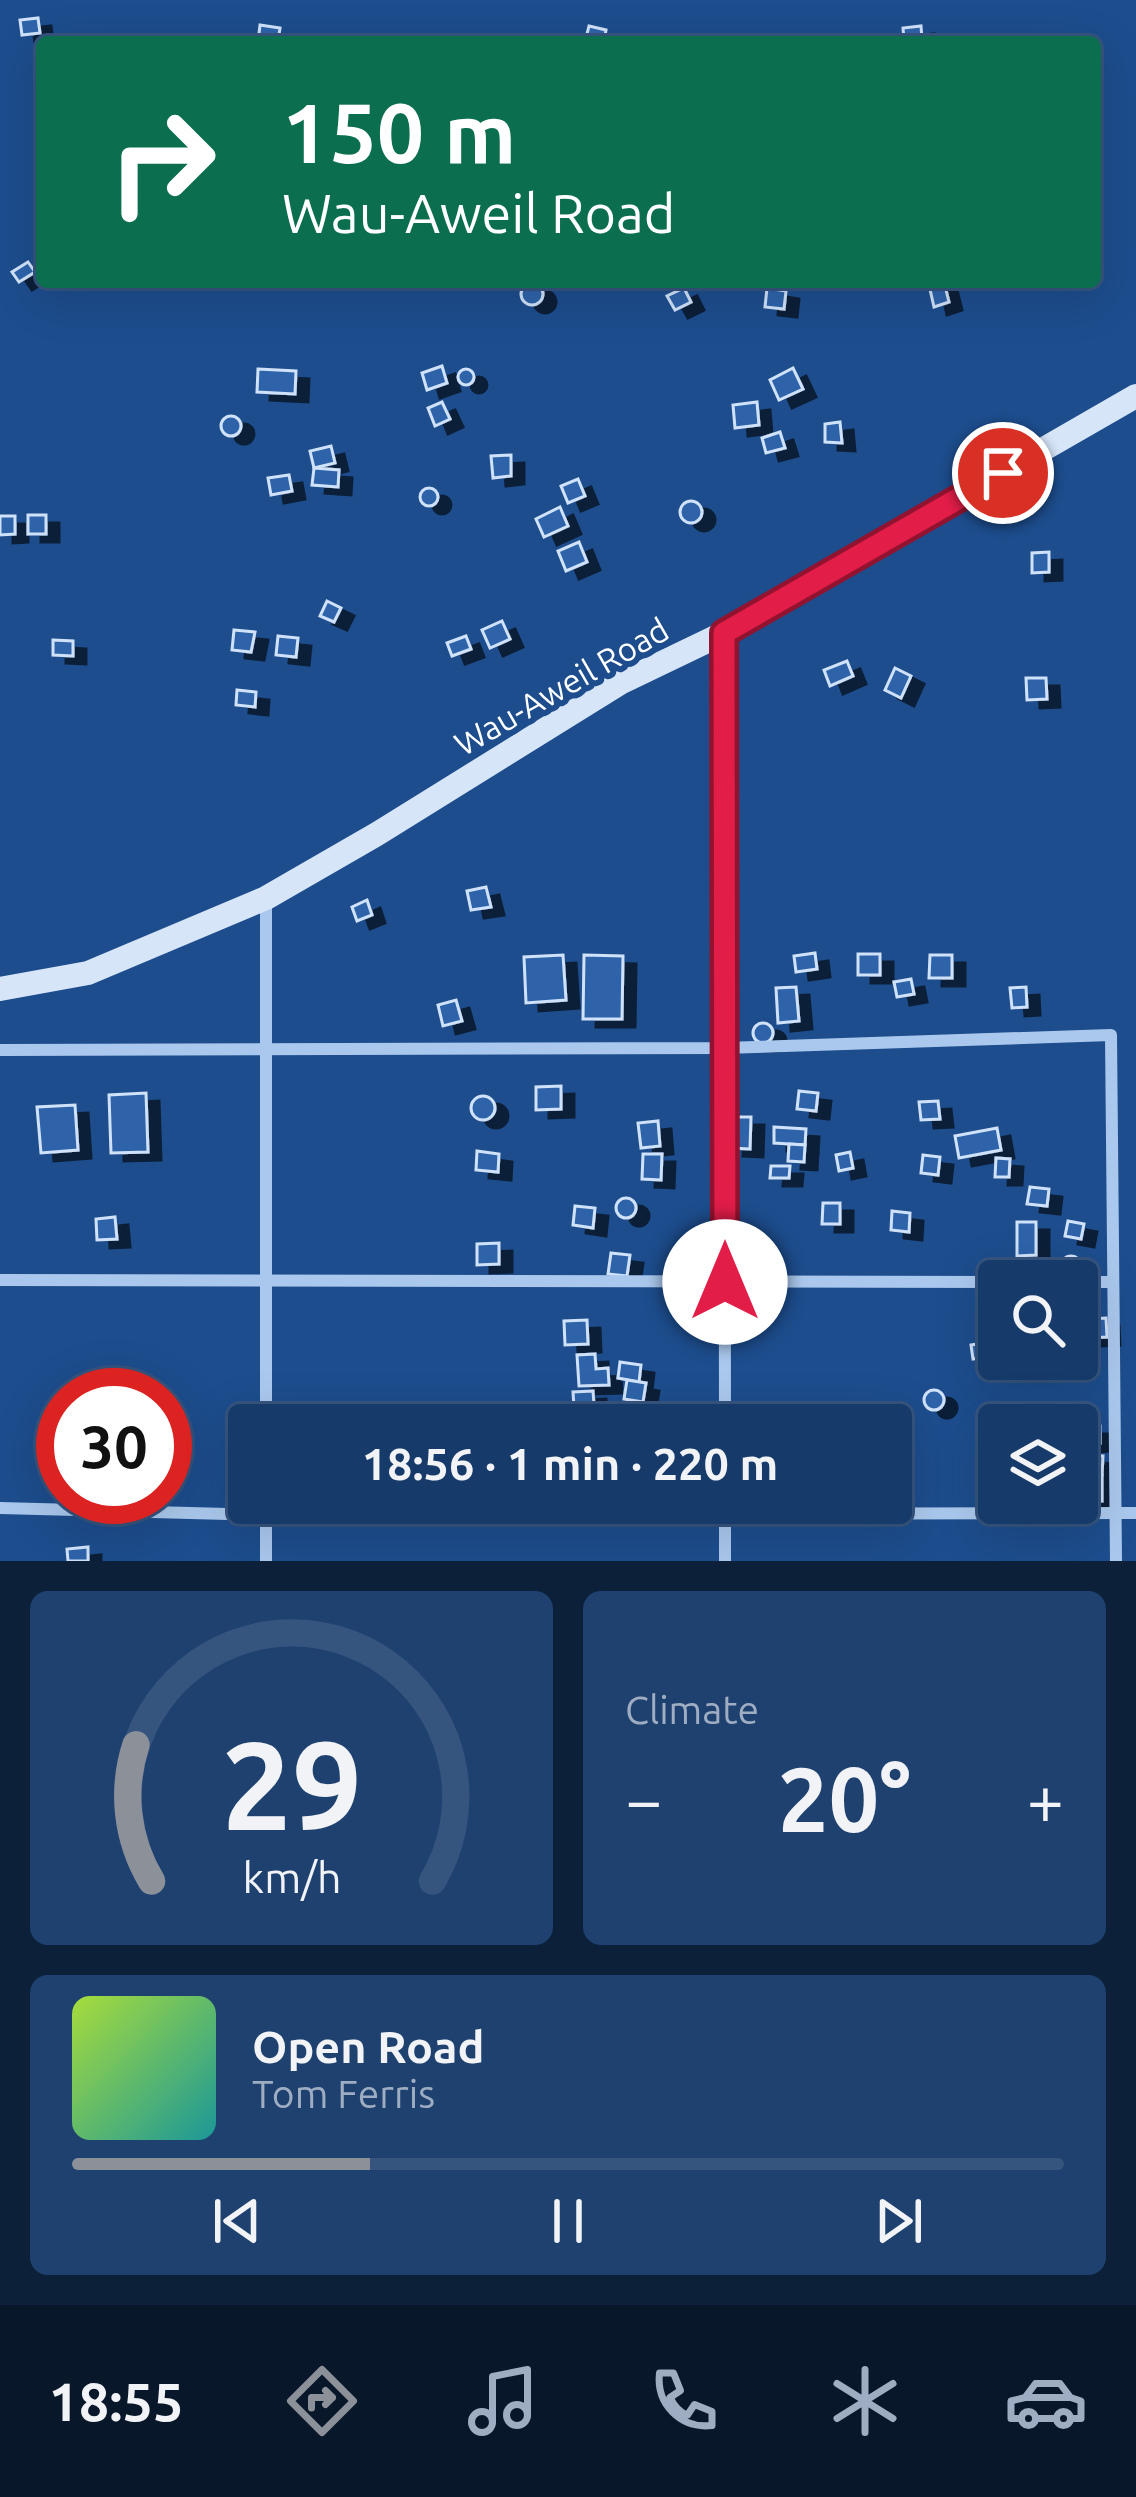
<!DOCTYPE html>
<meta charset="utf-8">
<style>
:root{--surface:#163a6a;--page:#1f4170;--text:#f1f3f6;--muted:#9eadc1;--line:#35547e;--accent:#8c9099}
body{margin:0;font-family:Ubuntu,sans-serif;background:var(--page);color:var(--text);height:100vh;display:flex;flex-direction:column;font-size:45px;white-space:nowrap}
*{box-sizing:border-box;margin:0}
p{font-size:39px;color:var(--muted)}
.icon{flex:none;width:66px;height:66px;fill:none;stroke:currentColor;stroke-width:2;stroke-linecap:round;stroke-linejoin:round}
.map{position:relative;height:1561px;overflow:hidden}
.details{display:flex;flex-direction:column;gap:30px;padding:30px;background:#0c203a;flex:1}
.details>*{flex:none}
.banner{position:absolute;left:36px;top:36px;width:1065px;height:252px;border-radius:12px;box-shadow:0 12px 48px #0002,0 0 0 3px var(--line);background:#0b6e4f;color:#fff;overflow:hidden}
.buttons{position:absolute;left:978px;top:1260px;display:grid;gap:24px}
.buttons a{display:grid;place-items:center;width:120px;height:120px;border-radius:12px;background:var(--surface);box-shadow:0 12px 48px #0002,0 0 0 3px var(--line);font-size:60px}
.speed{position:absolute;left:36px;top:1368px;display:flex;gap:24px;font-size:60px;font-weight:700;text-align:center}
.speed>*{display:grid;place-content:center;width:156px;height:156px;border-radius:50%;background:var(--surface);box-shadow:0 12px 48px #0002,0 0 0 3px var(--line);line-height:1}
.speed .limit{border:18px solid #d22;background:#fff;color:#111}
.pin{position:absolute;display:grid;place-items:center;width:102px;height:102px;color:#fff;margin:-51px;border:6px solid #fff;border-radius:50%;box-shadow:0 3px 12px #0007}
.me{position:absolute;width:132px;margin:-66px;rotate:0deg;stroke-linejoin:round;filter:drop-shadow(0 0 9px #0008)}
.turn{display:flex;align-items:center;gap:42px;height:252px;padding:0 48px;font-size:54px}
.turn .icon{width:156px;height:156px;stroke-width:2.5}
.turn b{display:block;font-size:84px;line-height:102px}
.big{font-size:90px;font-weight:700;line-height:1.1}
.details .card{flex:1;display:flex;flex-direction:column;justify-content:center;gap:18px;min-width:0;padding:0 42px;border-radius:18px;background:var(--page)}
.details .dial{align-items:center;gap:0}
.dial svg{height:312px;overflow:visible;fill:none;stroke:var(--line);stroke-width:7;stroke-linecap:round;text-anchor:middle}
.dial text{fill:var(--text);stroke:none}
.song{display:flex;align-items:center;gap:36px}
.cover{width:144px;height:144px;border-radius:18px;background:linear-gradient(135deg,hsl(80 70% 55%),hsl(180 70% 35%))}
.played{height:12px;border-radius:6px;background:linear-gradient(90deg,var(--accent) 30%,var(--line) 30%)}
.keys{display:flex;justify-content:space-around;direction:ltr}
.heat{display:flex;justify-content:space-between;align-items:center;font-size:66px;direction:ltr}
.details .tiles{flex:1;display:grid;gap:30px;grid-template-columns:1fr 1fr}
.card:last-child{grid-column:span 2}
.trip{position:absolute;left:228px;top:1404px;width:684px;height:120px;border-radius:12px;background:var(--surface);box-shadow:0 12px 48px #0002,0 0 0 3px var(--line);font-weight:700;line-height:120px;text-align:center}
.dock{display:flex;height:192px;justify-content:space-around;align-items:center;background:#09172a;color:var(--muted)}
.dock .icon{width:84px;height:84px}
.dock .current{color:var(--accent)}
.dock b{font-size:54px;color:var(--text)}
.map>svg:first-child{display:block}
</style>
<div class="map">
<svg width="1136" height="1561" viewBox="0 0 1136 1561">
<defs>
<filter id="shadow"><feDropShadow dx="13" dy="8" stdDeviation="0" flood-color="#0009"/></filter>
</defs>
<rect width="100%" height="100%" fill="#1d4d8d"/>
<g fill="#2d64aa" stroke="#d0e2f9" stroke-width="3" filter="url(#shadow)">
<path d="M38 18 40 33 22 35 20 20Z"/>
<path d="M260 25 280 28 278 42H258Z"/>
<path d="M589 26 606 30 604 42H585Z"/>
<path d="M921 26 922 39 904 40 903 28Z"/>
<path d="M28 262 35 272 19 282 12 272Z"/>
<path d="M944 282 949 302 934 307 929 285Z"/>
<circle cx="532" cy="294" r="11"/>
<path d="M684 288 691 302 675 310 667 296Z"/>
<path d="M767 288 786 291 784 309 765 307Z"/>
<path d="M442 366 447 383 427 390 422 373Z"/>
<path d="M793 368 803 389 779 400 770 380Z"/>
<circle cx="466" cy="377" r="8"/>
<path d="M258 369 296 371 295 394 257 392Z"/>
<path d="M442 402 450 419 435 426 428 408Z"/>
<path d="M757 402 759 425 735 428 733 405Z"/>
<circle cx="231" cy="426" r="10"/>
<path d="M840 422 842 443 825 442V424Z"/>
<path d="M780 432 785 448 766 453 762 438Z"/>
<path d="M331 446 335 463 314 468 310 451Z"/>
<path d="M511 455V476L493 478 491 456Z"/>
<path d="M314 468 339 470 338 487 312 485Z"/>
<path d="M289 475 292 491 271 495 268 478Z"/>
<path d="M578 479 585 496 568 503 561 486Z"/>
<circle cx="429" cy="497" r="9"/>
<circle cx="691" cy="512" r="11"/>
<path d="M560 507 568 526 544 537 536 519Z"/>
<rect x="28" y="515" width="18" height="19"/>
<path d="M0 516H15V534L0 535Z"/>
<path d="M579 542 587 562 566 571 558 551Z"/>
<path d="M1049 552V572L1032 573V553Z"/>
<path d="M327 601 341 608 334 622 320 616Z"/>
<path d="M502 621 510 639 490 648 482 630Z"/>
<path d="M234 630 255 632 251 652 232 650Z"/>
<path d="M278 636 298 638 296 657 276 655Z"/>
<path d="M466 636 471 649 452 656 447 643Z"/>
<path d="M53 640 73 641V656L53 655Z"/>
<path d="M847 661 853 676 830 686 824 670Z"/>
<path d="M895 668 911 676 901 698 885 690Z"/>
<path d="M1026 678H1046L1047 699 1027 700Z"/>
<path d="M237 690 256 692 255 707 236 705Z"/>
<path d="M486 887 491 907 471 910 467 891Z"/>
<path d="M367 900 372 915 357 921 352 907Z"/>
<path d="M815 953 817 969 796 972 794 956Z"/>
<rect x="858" y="954" width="22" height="21"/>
<path d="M563 955 566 1000 526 1003 524 957Z"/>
<path d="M584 955 623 956 622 1019H583Z"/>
<path d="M930 955H952V978H929Z"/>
<path d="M911 979 914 994 897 997 894 982Z"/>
<path d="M796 987 799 1021 778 1023 776 988Z"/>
<path d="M1026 987 1027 1007 1012 1008 1010 988Z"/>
<path d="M456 1000 462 1021 443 1026 438 1005Z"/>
<circle cx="763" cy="1033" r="10"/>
<path d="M561 1086V1109L536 1110V1087Z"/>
<path d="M799 1091 818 1093 816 1111 797 1109Z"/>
<path d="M146 1093 148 1152 111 1153 109 1095Z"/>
<circle cx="483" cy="1108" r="12"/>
<path d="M938 1101 940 1119 921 1120 919 1102Z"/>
<path d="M75 1105 78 1150 41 1153 37 1107Z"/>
<path d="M731 1117H751L750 1149 730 1148Z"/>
<path d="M658 1121 660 1146 641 1148 638 1123Z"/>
<path d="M774 1127 806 1129 805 1145 774 1143Z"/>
<path d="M997 1128 1001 1150 959 1158 955 1136Z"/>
<path d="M789 1144 805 1145 804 1162 788 1161Z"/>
<path d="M477 1151 499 1154 498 1172 476 1170Z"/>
<path d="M850 1152 853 1168 839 1171 836 1155Z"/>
<path d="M643 1154H662L661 1180 642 1179Z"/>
<path d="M923 1155 940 1157 938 1175 921 1173Z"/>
<path d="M996 1158 1010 1159 1009 1177H995Z"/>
<path d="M771 1166H790L789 1178H770Z"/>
<path d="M1030 1187 1049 1189 1047 1206 1027 1204Z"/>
<circle cx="626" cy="1208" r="10"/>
<path d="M823 1203H840V1224H822Z"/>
<path d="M575 1206 595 1208 593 1228 573 1225Z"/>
<path d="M892 1211 910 1213 909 1232 891 1230Z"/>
<path d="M115 1217 117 1239 97 1240 96 1219Z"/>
<path d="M1068 1221 1084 1224 1081 1239 1065 1236Z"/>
<path d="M1017 1222H1036V1255L1017 1256Z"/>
<path d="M499 1243V1264L477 1265V1244Z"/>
<path d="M611 1253 630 1255 627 1276 608 1274Z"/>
<circle cx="1071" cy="1266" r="10"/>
<path d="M1106 1318 1107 1337 1088 1338 1087 1319Z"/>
<path d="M587 1320 588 1344 565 1345 564 1321Z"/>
<path d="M989 1342 992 1356 973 1359 971 1345Z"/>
<path d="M595 1354 596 1369 608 1368 609 1385 579 1386 577 1355Z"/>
<path d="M620 1362 641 1365 639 1382 618 1378Z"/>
<path d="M627 1380 646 1383 643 1402 624 1399Z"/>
<circle cx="934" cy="1400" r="10"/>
<path d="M593 1391 594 1405 574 1407 573 1392Z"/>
<path d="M1080 1426H1100V1443L1081 1444Z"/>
<path d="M1082 1455 1103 1456 1102 1475 1082 1474Z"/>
<rect x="985" y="1462" width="14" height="17"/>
<path d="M1077 1474 1102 1475V1501L1077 1500Z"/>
<path d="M88 1547V1561H68L67 1549Z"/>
</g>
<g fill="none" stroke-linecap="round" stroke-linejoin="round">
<g stroke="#aac8ed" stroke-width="12">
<path d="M724 634 725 1425"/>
<path d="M266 898V1425"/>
<path d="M0 1050 724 1048 1111 1035 1116 1561"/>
<path d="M0 1280 999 1282"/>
<path d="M1077 1282H1112"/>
<path d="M0 1508 266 1515 1136 1513"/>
<path d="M266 1561V1503"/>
<path d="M725 1561V1503"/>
</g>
<path stroke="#d7e5f9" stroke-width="24" d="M0 989 88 973 266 898 377 834 620 683 724 633 1136 396"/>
</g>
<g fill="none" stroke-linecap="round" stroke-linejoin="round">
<g stroke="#92132f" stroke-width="30">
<path id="route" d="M725 1282 724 633 1003 473"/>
</g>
<use href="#route" stroke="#e11d48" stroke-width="21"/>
</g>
<g text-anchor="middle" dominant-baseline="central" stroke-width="12" stroke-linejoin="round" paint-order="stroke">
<g font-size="33" fill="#fff" stroke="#1d4d8d">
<text transform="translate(561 686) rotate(-30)">Wau-Aweil Road</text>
</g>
</g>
</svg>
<div class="buttons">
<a><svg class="icon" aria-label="search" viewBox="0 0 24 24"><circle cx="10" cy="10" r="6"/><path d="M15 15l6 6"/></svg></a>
<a><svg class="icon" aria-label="layers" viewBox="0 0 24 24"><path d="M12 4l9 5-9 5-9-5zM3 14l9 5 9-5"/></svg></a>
</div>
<div class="speed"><div class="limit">30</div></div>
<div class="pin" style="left:1003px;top:473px;background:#d93025"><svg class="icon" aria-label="arrive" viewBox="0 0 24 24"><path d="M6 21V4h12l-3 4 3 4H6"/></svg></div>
<svg class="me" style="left:725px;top:1282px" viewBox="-20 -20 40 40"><circle r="19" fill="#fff"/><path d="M0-13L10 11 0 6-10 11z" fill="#e11d48"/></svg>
<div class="trip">18:56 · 1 min · 220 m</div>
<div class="banner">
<div class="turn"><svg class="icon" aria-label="right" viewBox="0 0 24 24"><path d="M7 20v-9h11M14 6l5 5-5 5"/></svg><div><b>150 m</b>Wau-Aweil Road</div></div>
</div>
</div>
<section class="details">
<div class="tiles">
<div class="card dial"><svg viewBox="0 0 100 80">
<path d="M14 69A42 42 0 1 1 86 69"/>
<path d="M14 69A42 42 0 0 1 10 34" stroke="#8c9099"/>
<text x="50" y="56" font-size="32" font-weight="700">29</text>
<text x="50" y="72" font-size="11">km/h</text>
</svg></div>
<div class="card"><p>Climate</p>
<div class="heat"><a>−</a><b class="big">20°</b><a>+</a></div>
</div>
<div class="card">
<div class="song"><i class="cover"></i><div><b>Open Road</b><p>Tom Ferris</p></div></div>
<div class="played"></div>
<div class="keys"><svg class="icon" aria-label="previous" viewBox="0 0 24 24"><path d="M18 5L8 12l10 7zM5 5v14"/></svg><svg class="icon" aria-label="pause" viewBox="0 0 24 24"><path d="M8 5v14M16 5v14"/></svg><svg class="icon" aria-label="next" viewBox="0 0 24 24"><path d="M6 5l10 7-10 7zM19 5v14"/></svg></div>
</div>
</div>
</section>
<nav class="dock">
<b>18:55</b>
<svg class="icon current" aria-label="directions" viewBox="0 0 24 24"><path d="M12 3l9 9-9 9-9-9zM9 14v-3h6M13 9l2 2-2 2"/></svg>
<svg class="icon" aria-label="music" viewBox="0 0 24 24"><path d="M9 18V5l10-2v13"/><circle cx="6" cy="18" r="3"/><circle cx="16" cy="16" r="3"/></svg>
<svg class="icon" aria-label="phone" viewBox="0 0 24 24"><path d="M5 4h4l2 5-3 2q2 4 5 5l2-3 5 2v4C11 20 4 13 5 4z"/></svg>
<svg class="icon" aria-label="climate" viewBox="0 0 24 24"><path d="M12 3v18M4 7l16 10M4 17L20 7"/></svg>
<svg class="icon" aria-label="car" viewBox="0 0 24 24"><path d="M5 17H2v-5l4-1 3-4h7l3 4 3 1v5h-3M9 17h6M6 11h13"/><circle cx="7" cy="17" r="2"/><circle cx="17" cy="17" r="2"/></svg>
</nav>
